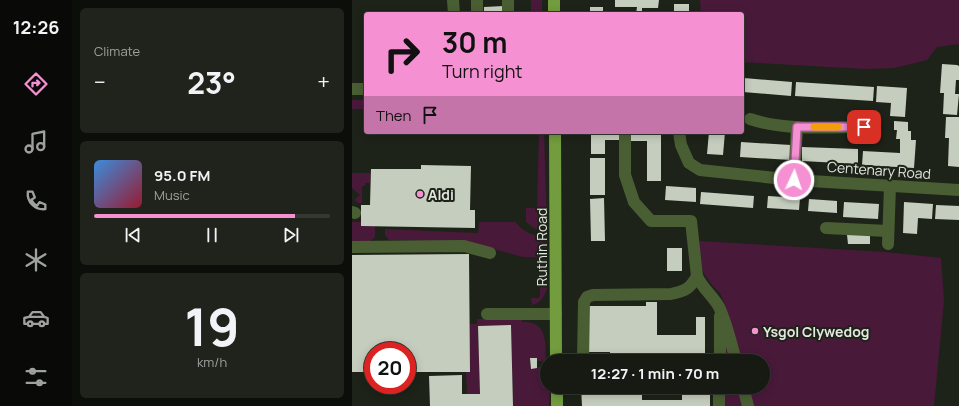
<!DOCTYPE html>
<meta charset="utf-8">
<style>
:root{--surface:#161a12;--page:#1f231b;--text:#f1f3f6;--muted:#9ea19f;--line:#353832;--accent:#f591d2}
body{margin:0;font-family:Manrope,sans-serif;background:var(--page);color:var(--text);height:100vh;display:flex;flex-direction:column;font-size:15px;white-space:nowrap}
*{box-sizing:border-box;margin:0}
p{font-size:13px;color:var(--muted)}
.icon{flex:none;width:22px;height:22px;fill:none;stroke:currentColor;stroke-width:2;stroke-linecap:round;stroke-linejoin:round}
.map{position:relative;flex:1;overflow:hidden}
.side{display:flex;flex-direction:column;gap:8px;padding:8px;background:#0c0e0a;width:280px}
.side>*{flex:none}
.banner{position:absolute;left:12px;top:12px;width:380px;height:122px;border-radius:4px;box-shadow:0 2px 10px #0003,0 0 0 1px var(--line);background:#f591d2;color:#111;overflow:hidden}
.speed{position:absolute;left:12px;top:342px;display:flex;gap:8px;font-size:20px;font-weight:700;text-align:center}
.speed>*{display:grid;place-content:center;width:52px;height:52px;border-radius:50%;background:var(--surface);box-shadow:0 2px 10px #0003,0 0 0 1px var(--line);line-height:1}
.speed .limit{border:6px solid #d22;background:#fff;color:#111}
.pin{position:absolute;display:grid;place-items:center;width:34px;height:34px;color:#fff;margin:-17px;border-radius:8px;box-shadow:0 2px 6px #0006}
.me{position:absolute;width:44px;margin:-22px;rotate:3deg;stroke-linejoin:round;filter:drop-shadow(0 0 3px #0008)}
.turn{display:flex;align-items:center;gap:14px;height:84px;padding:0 12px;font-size:18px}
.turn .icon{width:52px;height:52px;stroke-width:2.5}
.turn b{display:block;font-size:28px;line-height:34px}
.then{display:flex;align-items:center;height:38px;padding:0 12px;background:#0003;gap:8px;font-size:15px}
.big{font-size:30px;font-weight:700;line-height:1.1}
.side .card{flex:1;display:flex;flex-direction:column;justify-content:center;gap:6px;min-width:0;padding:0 14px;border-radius:6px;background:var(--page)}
.side .dial{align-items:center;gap:0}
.dial b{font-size:52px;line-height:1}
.song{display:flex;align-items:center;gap:12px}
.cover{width:48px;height:48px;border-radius:6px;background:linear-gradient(135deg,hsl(210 70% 55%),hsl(350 70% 35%))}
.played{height:4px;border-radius:2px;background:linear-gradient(90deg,var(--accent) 85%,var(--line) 85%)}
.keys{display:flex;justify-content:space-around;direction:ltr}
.heat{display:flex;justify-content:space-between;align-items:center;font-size:22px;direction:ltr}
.trip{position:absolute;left:188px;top:354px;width:230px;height:40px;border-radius:20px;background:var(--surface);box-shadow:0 2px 10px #0003,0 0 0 1px var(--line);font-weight:700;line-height:40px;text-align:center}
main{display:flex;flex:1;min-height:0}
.tab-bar{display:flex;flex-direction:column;width:72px;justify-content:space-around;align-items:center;background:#090a07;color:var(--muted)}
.tab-bar .icon{width:28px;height:28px}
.tab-bar .current{color:var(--accent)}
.tab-bar b{font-size:18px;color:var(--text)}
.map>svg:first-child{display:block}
</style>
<main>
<nav class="tab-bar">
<b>12:26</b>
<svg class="icon current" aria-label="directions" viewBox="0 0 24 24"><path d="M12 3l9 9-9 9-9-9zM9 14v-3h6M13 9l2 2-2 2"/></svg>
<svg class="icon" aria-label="music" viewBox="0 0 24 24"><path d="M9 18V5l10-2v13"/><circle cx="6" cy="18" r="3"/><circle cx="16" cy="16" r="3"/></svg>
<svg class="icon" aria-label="phone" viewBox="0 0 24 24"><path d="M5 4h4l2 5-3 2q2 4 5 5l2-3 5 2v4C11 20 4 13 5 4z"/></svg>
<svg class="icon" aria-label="climate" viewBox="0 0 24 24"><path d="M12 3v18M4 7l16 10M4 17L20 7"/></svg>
<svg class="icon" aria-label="car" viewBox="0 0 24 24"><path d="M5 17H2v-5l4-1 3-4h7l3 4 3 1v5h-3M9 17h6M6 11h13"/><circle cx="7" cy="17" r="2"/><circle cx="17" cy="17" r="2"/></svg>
<svg class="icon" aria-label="filters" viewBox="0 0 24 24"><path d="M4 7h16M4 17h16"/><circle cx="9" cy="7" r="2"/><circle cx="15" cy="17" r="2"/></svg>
</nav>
<section class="side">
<div class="card"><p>Climate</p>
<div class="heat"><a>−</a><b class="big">23°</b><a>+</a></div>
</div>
<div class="card">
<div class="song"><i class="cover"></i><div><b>95.0 FM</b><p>Music</p></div></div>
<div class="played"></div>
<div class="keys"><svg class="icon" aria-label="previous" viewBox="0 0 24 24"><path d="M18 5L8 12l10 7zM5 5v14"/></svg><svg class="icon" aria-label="pause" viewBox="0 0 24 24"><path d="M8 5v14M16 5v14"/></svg><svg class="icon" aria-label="next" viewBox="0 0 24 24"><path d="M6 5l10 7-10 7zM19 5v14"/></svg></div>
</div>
<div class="card dial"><b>19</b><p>km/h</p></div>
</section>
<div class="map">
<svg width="607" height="406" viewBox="0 0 607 406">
<rect width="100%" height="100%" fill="#1d2318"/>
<g fill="#49193a">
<rect x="179" y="0" width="11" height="14"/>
<path d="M348 0H607V44L585 47 575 60 542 68 514 69 390 62V14H349Z"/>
<rect x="0" y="100" width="14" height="9"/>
<path d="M178 132H192L195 226 189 230 182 228 174 222V208H185L187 133Z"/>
<path d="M0 173H19L18 183H13V186H10V203H6L2 200 8 195 0 188Z"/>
<path d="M0 222H9V226H23V237L17 242 0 243Z"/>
<path d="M127 222H163C175 234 179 235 195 238V288C193 296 188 304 180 305L179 298H187L188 295 187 257H171L115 242 37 240 33 235V229L126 233Z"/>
<path d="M347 241 533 252 589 258 592 300 582 406H371V387H411V361H371L372 303 368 293 359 284 351 272Z"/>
<path d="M170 318V322C196 321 193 342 194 361H185L178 358 179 368 195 366V387L198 388 197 406H161L159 325 126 326 128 394H115L114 372 118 324H125V319Z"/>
</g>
<g fill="#c5cdbe">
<path d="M263 0H307L306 8H290V14H284L285 7H263Z"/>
<rect x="322" y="4" width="15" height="10"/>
<path d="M152 6V14H132V7Z"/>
<rect x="238" y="7" width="13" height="7"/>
<path d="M590 64 605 65 607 66V80H604L603 94H607L605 115 591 114 592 93H588Z"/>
<path d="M392 78 440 82 439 96 391 92Z"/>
<path d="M444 82 522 87 521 101 443 96Z"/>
<path d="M525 86 555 88 553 117 538 116 539 103 524 102Z"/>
<path d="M594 117H607V167L596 166 597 138H593Z"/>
<path d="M542 121 556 122V131H559V140H564L562 168 510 165 511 151 548 153V139H544L545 130H542Z"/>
<path d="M239 132H268V140H253V154H239Z"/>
<path d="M279 132H309V181H295V141H279Z"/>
<path d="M357 132H373L371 155 355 154Z"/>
<path d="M389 142 439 145V160L388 157Z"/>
<path d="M450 147 506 149V164L450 161Z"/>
<rect x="238" y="158" width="15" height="37"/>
<path d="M69 165 119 166 118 210H123V228L9 226V205H18L19 169H69Z"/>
<path d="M314 186 344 188V202L313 200Z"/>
<path d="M349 192 402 196 401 208 348 204Z"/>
<path d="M416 196 448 198 447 210 415 208Z"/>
<path d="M252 198 253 241H239L238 199Z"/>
<path d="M457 199 485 201V213L456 211Z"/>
<path d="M492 202 527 204 526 219 491 217Z"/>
<path d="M552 202 581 204 580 219 566 218 565 234 551 233Z"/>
<path d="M584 205 607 206V220L583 219Z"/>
<path d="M518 234V244H496L495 235Z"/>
<rect x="315" y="248" width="15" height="23"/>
<path d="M117 254 118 372H55V351H21V372H0V255Z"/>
<path d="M294 302H305V335H344V317H353V361H338V359H290V361H258V352H234V306H294Z"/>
<path d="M159 325 161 406H78L77 376 110 375V394H128L126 326Z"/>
<path d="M178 358H185V368L179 369Z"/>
<path d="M229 387H290V400H330V387H358V406H230Z"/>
</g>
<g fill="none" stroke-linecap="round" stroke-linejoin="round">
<g stroke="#4a5e33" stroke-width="12">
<path d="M101 0 102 14"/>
<path d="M125 0V14"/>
<path d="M156 0V14"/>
<path d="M0 89H14"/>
<path d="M398 119C434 131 475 127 512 127"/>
<path d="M273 132V175L282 202 299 221H339L345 276C350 288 361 296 367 307 375 324 379 343 384 361"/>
<path d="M327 132 329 145 337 163 348 170 442 180 607 190"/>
<path d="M442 180 445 127"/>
<path d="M0 212 3 213"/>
<path d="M474 228 536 231"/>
<path d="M536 244 538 186"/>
<path d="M0 247 112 246 138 253"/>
<path d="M135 314H204"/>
<path d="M231 361 232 302 235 297 241 295 319 294C333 291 338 289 345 276"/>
<path d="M368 361V316"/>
<path d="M391 387 396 406"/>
<path d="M367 406V387"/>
</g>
<g stroke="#729c3d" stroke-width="12">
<path d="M202 0V14"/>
<path d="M203 132 204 361"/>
<path d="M205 387V406"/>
</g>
</g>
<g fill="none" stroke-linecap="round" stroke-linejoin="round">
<g stroke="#9f5e88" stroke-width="10">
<path id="route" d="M442 180 445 127H512"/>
</g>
<use href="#route" stroke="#f591d2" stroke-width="7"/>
<path stroke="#f59e0b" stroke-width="7" d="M462 127H486"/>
</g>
<g fill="#f591d2" stroke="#1d2318" stroke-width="1.5">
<circle cx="68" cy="194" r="4"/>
<circle cx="403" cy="331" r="4"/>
</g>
<g text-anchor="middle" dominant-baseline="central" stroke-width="4" stroke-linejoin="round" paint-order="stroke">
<g font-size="14" fill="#e3e7e0" stroke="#1d2318">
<text transform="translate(527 170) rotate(4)">Centenary Road</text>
<text transform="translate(189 247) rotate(-90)">Ruthin Road</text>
</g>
<g font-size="14" font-weight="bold" fill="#e3e7e0" stroke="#1d2318" text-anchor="start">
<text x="76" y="194">Aldi</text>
<text x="411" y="331">Ysgol Clywedog</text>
</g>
</g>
</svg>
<div class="speed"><div class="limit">20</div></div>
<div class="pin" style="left:512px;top:127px;background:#d93025"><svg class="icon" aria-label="arrive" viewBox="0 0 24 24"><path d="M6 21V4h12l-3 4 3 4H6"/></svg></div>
<svg class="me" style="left:442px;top:180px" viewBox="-20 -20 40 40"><circle r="17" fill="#f591d2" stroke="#fff" stroke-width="3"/><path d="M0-11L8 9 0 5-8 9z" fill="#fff"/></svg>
<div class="trip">12:27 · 1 min · 70 m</div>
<div class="banner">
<div class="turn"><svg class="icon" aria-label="right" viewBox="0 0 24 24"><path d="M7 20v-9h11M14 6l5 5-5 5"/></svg><div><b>30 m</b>Turn right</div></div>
<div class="then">Then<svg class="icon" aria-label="arrive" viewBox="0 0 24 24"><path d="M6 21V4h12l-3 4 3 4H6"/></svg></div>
</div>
</div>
</main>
